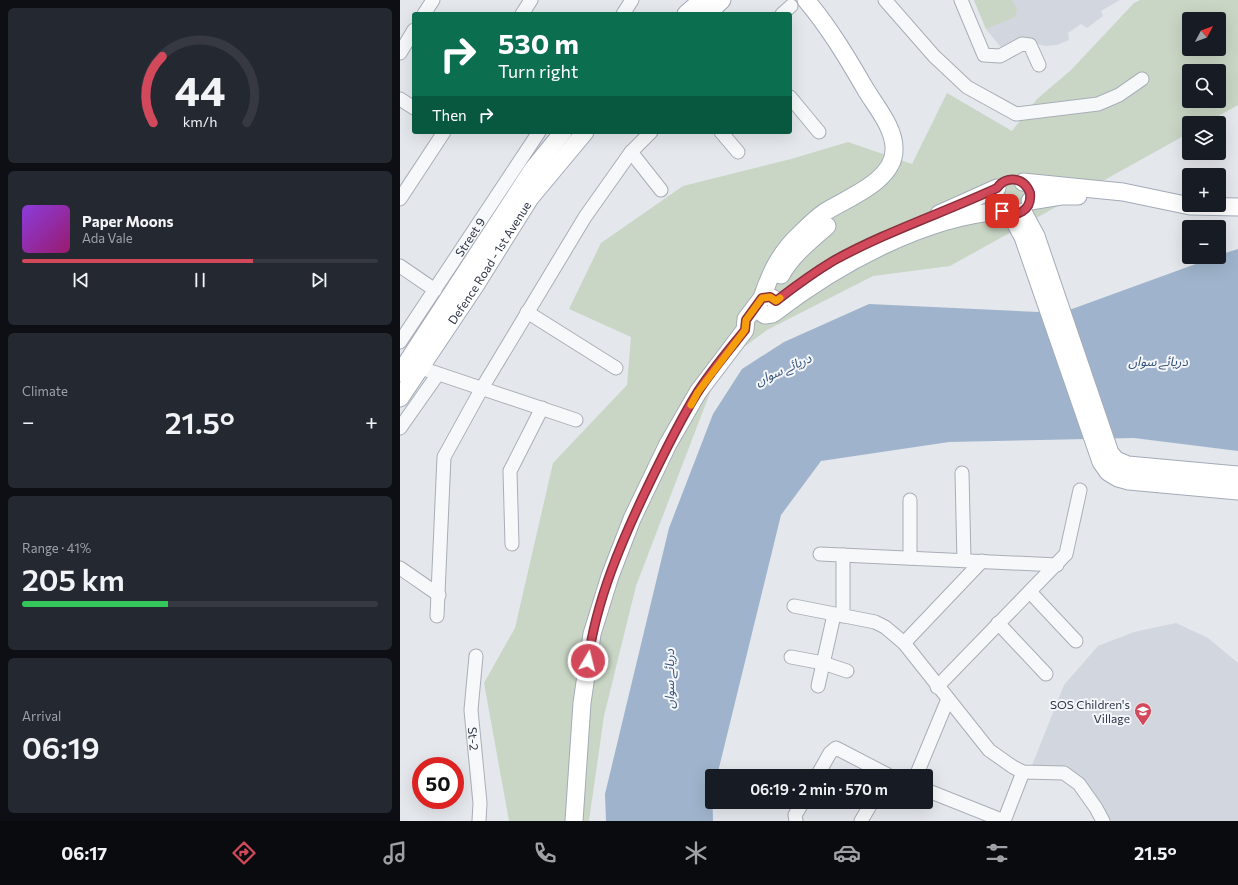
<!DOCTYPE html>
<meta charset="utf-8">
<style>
:root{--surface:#171b24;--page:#242831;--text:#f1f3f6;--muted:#9ea1a6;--line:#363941;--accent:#d1495b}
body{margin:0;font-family:Commissioner,"Noto Sans Arabic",sans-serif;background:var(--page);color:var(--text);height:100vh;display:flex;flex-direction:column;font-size:15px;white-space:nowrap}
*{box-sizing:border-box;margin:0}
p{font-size:13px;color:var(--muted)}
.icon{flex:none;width:22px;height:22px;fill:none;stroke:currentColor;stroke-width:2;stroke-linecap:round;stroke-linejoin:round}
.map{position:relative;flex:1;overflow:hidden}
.drawer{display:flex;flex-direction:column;gap:8px;padding:8px;background:#0d0f14;width:400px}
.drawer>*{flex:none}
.top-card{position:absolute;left:12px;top:12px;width:380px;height:122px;border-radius:4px;box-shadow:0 4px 16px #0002;background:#0b6e4f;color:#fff;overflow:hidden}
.needle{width:26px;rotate:49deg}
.buttons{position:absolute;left:782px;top:12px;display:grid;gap:8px}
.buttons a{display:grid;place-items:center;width:44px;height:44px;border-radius:4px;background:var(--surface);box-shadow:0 4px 16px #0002;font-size:20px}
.speed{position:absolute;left:12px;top:757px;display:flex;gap:8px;font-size:20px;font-weight:700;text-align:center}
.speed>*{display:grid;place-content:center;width:52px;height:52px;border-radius:50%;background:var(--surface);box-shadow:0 4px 16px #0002;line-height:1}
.speed .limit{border:6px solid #d22;background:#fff;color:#111}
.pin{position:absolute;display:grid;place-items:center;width:34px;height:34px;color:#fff;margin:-17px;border-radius:8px;box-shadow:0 2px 6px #0006}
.me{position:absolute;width:44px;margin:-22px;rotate:8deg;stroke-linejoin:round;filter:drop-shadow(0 0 3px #0008)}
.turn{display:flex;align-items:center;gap:14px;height:84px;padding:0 20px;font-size:18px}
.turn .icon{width:52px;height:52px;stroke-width:2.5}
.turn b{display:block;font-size:28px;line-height:34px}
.then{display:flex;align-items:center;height:38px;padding:0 20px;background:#0003;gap:8px;font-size:15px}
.big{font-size:30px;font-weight:600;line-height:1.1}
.drawer .widget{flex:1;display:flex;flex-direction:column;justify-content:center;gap:6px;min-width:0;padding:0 14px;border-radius:6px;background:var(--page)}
.drawer .dial{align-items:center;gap:0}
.dial svg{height:104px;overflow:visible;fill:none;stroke:var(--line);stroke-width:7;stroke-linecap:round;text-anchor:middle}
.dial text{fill:var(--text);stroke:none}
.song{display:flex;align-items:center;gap:12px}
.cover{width:48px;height:48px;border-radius:6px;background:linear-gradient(135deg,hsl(270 70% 55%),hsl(320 70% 35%))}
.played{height:4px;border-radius:2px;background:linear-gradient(90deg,var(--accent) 65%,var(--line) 65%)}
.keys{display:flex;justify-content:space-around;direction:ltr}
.heat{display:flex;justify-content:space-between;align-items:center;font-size:22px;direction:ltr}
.charge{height:6px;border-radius:3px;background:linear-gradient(90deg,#34c759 41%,var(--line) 0)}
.trip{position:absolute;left:305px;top:769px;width:228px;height:40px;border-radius:4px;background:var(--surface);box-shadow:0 4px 16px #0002;font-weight:600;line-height:40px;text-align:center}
.tab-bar{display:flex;height:64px;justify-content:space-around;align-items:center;background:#090b0e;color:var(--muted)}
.tab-bar .icon{width:28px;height:28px}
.tab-bar .current{color:var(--accent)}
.tab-bar b{font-size:18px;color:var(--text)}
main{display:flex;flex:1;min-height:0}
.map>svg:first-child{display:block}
</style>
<main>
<section class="drawer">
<div class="widget dial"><svg viewBox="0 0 100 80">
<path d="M14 69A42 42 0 1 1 86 69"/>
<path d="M14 69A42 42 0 0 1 21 18" stroke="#d1495b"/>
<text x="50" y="56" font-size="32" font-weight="700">44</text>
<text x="50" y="72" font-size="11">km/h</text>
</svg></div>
<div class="widget">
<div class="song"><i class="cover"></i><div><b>Paper Moons</b><p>Ada Vale</p></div></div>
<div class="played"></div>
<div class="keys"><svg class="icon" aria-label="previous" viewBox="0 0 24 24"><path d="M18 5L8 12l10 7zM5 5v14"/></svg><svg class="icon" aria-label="pause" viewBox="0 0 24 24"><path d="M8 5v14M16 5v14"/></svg><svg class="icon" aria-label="next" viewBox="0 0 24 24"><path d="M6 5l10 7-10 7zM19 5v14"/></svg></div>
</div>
<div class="widget"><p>Climate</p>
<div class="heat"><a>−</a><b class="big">21.5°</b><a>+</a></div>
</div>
<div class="widget"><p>Range · 41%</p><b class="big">205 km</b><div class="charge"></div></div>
<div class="widget"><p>Arrival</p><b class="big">06:19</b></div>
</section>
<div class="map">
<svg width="838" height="821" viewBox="0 0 838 821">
<rect width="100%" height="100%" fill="#e4e7ec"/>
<g fill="#d2d6de">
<path d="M574 0H720L701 11 703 16 687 28 681 24 668 33 669 40 657 45 645 46 626 41 604 51 586 29Z"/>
<path d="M776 623 808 638 838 663V821H708L674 772 631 768 664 685 698 646 734 632Z"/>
</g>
<g fill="#c9d6c5" fill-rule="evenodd">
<path d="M574 0H612L617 9 615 17 586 29Z"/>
<path d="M740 0H838V105L806 123H789V133L550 266 473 276 367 330 321 364 236 586 204 716 189 821H109L84 683 115 628 153 463 227 385 231 337 169 309 201 243 283 186 391 159 448 142 512 164 547 93 612 131 637 99 671 70 734 3ZM789 19H819V49H789ZM789 71H819V101H789Z"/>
</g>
<path fill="#9fb4cc" d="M838 249V451L734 438 549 442 421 461 381 515 317 776H312L313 821H206L205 794 269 528 313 414 342 369 384 342 469 304 661 313 815 257H819V255Z"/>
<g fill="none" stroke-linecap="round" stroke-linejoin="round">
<g stroke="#a9aeb7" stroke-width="15">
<g id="minor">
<path d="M485 0 534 56 567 87 616 114 698 104 719 95 742 79"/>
<path d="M561 0 584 55 600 56 622 44 630 45 639 65"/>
<path d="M24 14 33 0"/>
<path d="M122 14 131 0"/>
<path d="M223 14 232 0"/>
<path d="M382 14 391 6"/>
<path d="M0 53 14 30"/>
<path d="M390 97 419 132"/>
<path d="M0 99 14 108"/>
<path d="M321 132 338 152"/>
<path d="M231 152 261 190"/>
<path d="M0 199 44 132"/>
<path d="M0 266 35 290"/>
<path d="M127 312 216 368"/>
<path id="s1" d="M0 342 139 132"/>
<path d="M21 368 176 420"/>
<path d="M0 428 38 374"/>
<path d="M562 473 564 560"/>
<path d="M112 544 110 471 142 408"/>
<path d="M420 554 657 565"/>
<path d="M510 558V500"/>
<path d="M0 568 39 595"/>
<path d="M630 592 676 641"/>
<path d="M394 606 475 622 485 627 504 643 589 750 613 767 623 772 664 773 679 784 696 808 703 821"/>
<path d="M37 616 44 457 82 388 185 217 231 152 251 132"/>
<path d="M443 616V555"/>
<path d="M598 623 646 674"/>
<path d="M504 643 582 561"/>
<path id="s2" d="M76 656 71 710 80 803 79 821"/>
<path d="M391 657 423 663 447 671"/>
<path d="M418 686 434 615"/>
<path d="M537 687 666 554 680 490"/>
<path d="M417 776 430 753 436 748 488 775"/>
<path d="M516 776 548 699"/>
<path d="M526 790 604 821"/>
<path d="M396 821 395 815 403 802"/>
<path d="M461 821 472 802"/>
<path d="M604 821 623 772"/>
</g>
</g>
<g stroke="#a3abb8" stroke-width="19">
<g id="major">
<path d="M286 14 302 0"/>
<path d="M307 14 322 0"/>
<path d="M623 182 723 192 790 206 838 207"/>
<path d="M630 201 661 196H678"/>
<path d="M623 212 636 236 710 453 716 460 728 465 838 475"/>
<path d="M539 214 597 188"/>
<path d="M611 215 623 237 701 462 708 472 718 478 729 481 838 491"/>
<path d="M381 275C391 256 411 240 427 226"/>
<path d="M362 298C370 274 380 252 400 234 407 227 416 218 425 212 447 198 494 181 494 150 495 129 477 108 466 90 448 59 429 27 406 0"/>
<path d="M374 313C436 265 524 216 603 211"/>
<path d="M0 373 133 169 163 132"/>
<path id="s3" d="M0 398 75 286 130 198 185 132"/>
<path d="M174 821 182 703 192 634 210 576 232 519 268 444 298 392 345 330 346 319 362 298C374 293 382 306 372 314L365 315 359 311 358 304"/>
</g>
</g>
<use href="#minor" stroke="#f7f8fa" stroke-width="13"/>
<use href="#major" stroke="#fff" stroke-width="17"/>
</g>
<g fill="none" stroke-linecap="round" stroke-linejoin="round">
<g stroke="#882f3b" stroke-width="10">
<path id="route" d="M188 661C196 600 222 540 249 484 264 453 279 422 297 393 311 371 329 350 345 330L346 320 362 298 370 297 376 301C394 287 413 273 433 261 485 232 543 213 597 188 606 175 624 177 630 193 632 210 617 219 602 211"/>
</g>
<use href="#route" stroke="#d1495b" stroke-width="7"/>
<path stroke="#f59e0b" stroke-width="7" d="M291 405 298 392 345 330 346 320 362 298 370 297 376 301 380 298"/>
</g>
<defs>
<g id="school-pin" transform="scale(0.9)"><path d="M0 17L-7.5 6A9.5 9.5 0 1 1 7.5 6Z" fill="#d1495b" stroke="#f4f6f9"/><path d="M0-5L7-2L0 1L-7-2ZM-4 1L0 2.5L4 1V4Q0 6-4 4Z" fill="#fff"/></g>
</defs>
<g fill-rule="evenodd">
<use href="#school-pin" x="743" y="711"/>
</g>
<g text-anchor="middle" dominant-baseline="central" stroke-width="4" stroke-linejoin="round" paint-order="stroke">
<g font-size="12" fill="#2b3445" stroke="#f4f6f9">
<text stroke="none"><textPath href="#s1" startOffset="126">Street 9</textPath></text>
<text stroke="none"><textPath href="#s3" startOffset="162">Defence Road - 1st Avenue</textPath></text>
<text stroke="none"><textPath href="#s2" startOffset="83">St-2</textPath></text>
</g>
<g font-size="12" fill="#2b3445" stroke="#f4f6f9" text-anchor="end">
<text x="730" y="704">SOS Children's<tspan x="730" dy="14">Village</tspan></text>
</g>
<g font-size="13" font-style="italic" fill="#34527a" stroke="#f4f6f9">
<text x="758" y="361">دریائے سواں</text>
<text transform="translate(383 369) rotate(-24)">دریائے سواں</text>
<text transform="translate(269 679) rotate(-90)">دریائے سواں</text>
</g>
</g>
</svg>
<div class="buttons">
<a><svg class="needle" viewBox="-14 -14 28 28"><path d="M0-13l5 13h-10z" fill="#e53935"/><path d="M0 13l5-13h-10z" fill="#9ea1a6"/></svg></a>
<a><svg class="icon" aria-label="search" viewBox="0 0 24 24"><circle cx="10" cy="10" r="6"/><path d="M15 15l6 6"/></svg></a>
<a><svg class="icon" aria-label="layers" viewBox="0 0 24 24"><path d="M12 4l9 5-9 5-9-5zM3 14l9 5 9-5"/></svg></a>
<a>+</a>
<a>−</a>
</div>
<div class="speed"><div class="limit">50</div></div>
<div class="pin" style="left:602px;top:211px;background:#d93025"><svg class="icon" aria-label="arrive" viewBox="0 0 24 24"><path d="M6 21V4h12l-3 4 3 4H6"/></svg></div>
<svg class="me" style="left:188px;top:661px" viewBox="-20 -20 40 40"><circle r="17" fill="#d1495b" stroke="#fff" stroke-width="3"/><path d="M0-11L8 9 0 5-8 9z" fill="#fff"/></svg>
<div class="trip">06:19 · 2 min · 570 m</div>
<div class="top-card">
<div class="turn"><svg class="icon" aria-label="right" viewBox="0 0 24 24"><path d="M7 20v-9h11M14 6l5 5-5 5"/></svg><div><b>530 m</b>Turn right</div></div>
<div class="then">Then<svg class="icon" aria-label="right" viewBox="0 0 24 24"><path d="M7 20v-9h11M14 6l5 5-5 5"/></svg></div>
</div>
</div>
</main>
<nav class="tab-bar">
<b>06:17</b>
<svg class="icon current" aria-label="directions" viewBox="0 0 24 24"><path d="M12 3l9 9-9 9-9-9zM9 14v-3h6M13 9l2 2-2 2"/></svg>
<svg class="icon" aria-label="music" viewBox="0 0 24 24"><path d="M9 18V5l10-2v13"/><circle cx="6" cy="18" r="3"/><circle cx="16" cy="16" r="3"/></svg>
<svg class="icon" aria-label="phone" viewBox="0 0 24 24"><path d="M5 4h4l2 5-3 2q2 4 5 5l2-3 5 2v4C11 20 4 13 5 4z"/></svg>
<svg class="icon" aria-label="climate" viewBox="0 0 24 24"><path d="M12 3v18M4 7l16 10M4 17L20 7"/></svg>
<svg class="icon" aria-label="car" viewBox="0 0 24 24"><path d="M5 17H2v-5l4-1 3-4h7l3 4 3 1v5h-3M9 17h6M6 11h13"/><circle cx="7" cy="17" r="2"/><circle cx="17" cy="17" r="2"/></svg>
<svg class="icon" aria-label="filters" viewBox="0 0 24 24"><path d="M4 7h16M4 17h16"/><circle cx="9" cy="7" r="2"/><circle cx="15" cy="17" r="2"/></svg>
<b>21.5°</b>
</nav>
